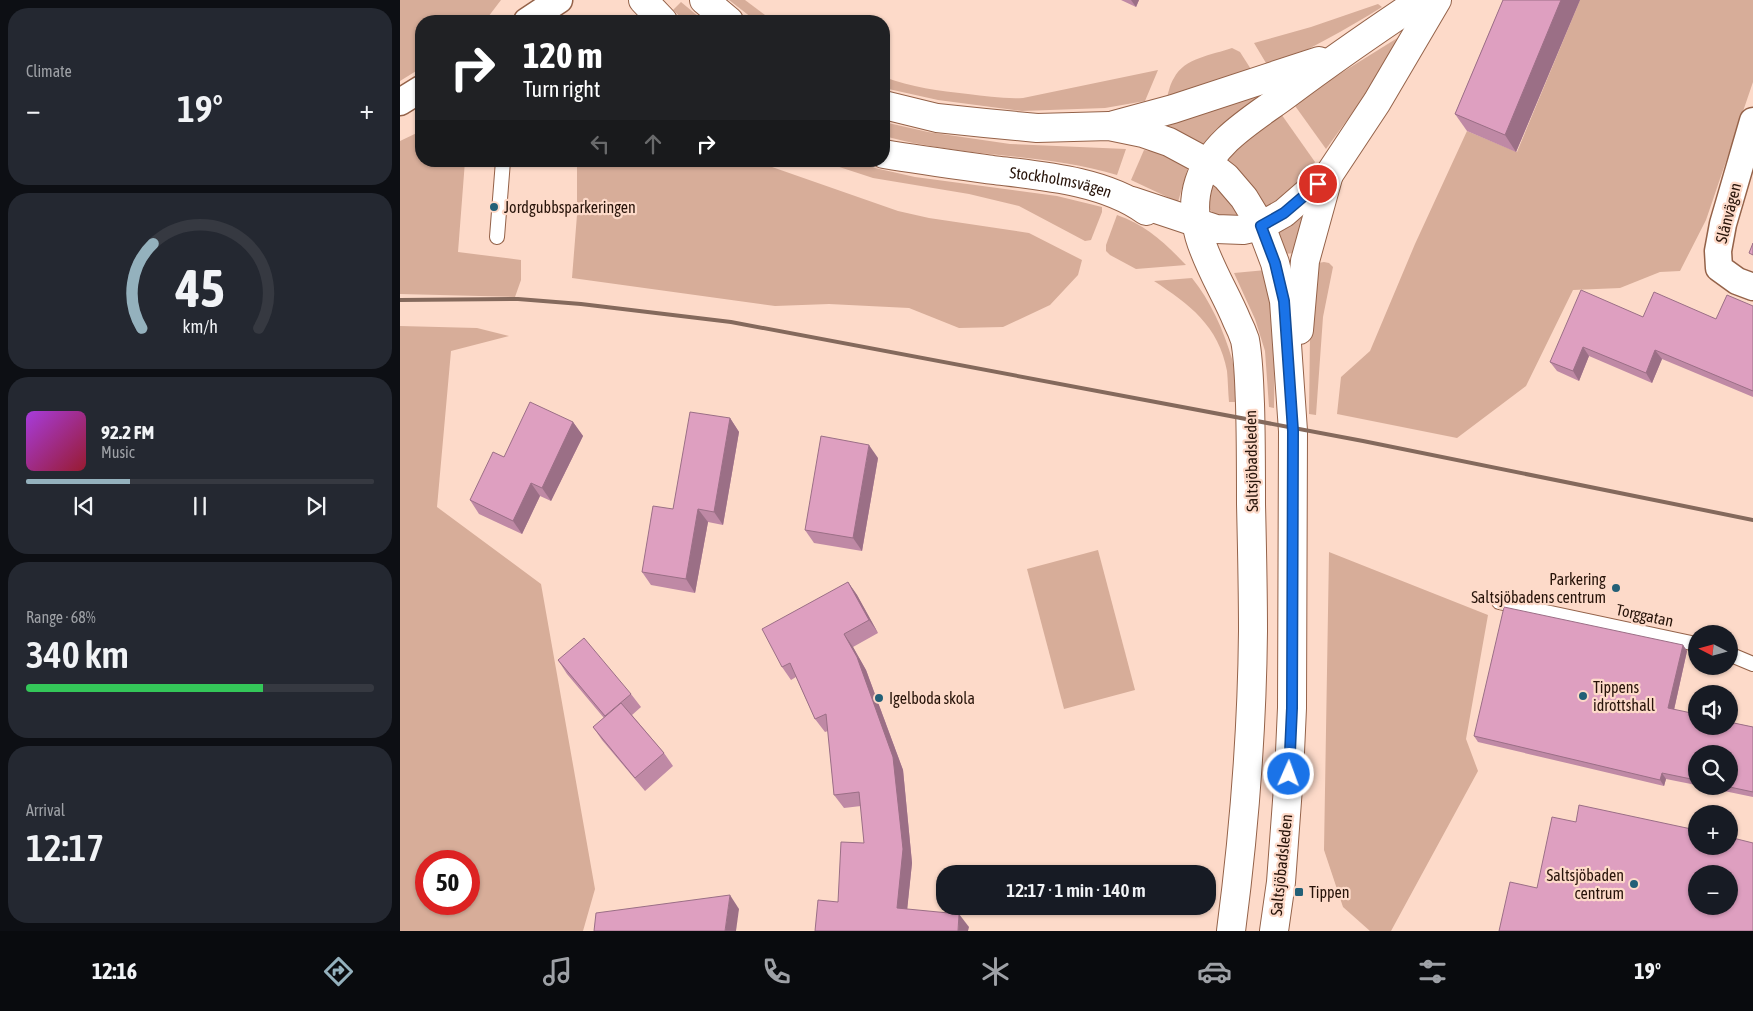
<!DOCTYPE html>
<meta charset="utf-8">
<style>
:root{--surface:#171b24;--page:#242831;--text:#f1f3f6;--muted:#9ea1a6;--line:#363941;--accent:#94b1bd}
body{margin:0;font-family:"Asap Condensed",sans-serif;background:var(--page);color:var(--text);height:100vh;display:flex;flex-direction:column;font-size:19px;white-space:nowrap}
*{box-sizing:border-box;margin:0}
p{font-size:16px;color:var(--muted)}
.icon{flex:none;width:28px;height:28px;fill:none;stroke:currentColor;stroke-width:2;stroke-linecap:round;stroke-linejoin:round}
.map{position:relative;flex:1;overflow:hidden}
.drawer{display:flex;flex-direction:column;gap:8px;padding:8px;background:#0d0f14;width:400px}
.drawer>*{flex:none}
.banner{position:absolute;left:15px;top:15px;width:475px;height:152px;border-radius:20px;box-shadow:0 1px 4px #0004;background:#202124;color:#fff;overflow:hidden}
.needle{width:32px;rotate:276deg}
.controls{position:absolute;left:1288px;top:625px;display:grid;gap:10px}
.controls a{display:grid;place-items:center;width:50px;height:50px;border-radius:50%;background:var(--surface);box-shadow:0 1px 4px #0004;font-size:25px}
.speed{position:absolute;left:15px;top:850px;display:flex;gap:10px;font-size:25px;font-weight:700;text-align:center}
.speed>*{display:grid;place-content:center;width:65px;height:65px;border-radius:50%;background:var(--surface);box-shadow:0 1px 4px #0004;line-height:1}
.speed .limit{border:8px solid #d22;background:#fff;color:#111}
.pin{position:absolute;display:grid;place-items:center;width:42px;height:42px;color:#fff;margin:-21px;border:2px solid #fff;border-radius:50%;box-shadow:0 1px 5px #0007}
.me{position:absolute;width:55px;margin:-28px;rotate:2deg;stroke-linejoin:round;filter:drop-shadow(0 0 4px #0008)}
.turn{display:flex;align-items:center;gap:18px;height:105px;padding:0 25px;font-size:22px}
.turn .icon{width:65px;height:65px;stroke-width:2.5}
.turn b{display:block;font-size:35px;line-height:42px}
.lanes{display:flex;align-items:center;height:48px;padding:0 25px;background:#0003;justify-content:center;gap:25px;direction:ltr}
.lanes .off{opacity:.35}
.big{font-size:38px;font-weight:600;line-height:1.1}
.drawer .widget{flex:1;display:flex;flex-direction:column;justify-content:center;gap:8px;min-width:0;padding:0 18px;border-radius:20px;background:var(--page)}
.drawer .dial{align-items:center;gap:0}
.dial svg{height:130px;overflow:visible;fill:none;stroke:var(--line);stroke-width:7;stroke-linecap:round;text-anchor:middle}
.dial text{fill:var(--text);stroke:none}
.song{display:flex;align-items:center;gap:15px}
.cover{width:60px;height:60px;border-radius:8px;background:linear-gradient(135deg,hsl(280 70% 55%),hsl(350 70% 35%))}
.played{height:5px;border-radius:2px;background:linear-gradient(90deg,var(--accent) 30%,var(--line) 30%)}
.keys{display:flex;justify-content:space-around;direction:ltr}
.heat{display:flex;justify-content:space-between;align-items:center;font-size:28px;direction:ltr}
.charge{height:8px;border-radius:4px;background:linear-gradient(90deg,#34c759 68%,var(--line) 0)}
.trip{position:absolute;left:536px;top:865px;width:280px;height:50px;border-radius:20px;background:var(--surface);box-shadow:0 1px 4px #0004;font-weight:600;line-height:50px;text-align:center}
.dock{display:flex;height:80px;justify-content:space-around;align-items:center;background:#090b0e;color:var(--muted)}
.dock .icon{width:35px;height:35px}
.dock .active{color:var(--accent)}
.dock b{font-size:22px;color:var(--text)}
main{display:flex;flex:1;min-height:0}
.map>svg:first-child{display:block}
</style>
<main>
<section class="drawer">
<div class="widget"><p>Climate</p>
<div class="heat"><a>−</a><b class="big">19°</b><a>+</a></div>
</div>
<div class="widget dial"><svg viewBox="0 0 100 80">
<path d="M14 69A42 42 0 1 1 86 69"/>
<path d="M14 69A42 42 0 0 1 21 17" stroke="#94b1bd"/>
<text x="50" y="56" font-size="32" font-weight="700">45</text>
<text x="50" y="72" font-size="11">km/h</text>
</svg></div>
<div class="widget">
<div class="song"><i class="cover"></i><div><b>92.2 FM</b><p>Music</p></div></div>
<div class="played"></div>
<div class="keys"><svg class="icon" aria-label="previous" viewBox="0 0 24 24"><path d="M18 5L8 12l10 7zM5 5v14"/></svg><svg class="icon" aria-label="pause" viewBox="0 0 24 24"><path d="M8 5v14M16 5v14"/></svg><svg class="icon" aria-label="next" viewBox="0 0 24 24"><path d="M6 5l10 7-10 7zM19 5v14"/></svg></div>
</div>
<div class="widget"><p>Range · 68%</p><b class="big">340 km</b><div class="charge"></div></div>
<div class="widget"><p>Arrival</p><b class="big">12:17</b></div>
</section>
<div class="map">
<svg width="1353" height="931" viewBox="0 0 1353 931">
<rect width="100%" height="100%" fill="#fddac9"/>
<g fill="#d7ad99" fill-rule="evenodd">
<path d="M0 0H101L85 21H21V68L0 81Z"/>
<path d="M329 0H345L373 21H356Z"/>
<path d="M1180 0H1353V82L1306 220 1280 271 1260 272 1220 288 1173 290 1126 386 1057 438 937 414 941 377 970 351 1015 244 1067 131 1117 152Z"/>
<path d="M281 2 304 21H285L273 10Z"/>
<path d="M978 4 982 7C945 30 909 50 869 68L854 43 911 27Z"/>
<path d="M999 37 1002 38 998 50 926 149 893 103Z"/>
<path d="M832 48 840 52 854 74 767 97C769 91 770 84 774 78 784 58 812 55 832 48Z"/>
<path d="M758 70 745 101 705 108 622 111 538 100 484 88V77C511 87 539 91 568 94 586 96 604 99 623 98Z"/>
<path d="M865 90 868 95 841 111 821 126 802 147 763 131V119Z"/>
<path d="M879 111 915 162C900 183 886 195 865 210L824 163 833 149Z"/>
<path d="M484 122 528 132 610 144 726 149 717 175C654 156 588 157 525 145 511 143 497 139 484 136Z"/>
<path d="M21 131V161H65L58 252 121 260V280L115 297 0 294V141Z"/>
<path d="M744 150 763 153 789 164 778 202 731 180Z"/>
<path d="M177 161H355L498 211 529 218 629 233 682 260 678 275 650 305 603 327 559 328 509 308 429 304 375 306 172 278 177 215Z"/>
<path d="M421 161H456L475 168 515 177 657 196 702 207V212L691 240 685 241 619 206 569 194 473 178Z"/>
<path d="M814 183 842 216C829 217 819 219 809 209V186Z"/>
<path d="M907 209 896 253 883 254 876 234 899 218Z"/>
<path d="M717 215C746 225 765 243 786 265L736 269 710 255 706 251V245Z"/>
<path d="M924 262 929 263 933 267 923 317 916 415 909 414 910 334 918 263Z"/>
<path d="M866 270 875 329 874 408 869 407 865 351 855 319 834 273Z"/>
<path d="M792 278C810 300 824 331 832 359 835 372 835 388 836 402H829C828 392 828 381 827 371 819 326 789 304 754 281Z"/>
<path d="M0 326 77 328 109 336 51 351 37 507 141 584 195 889 183 931H0ZM26 861H69V904H26Z"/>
<path d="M698 550 735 690 664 709 627 569Z"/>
<path d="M929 552 1088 615 1066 739 1078 771 991 931H970L943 907 924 850Z"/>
</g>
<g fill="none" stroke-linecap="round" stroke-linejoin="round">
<g stroke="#946249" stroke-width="16">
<g id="lane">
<path d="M97 237 103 161"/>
<path d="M1099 602 1296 644"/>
<path d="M1329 654 1353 664"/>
</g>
</g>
<g stroke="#946249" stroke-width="29">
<g id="street">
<path d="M127 21 159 0"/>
<path d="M0 102 21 89"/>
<path d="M1353 121 1323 224 1318 251 1319 268 1337 281 1353 287"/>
</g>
</g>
<g stroke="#946249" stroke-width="30">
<g id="secondary">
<path d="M243 0 263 21"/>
<path d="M304 0 329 21"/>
<path d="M484 105 537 118 585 123 637 128 709 126 743 133 769 142 808 163 826 177 844 198 861 226 875 263 884 301 893 431 892 708 889 774 881 882 874 931"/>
<path d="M714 125 773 109 919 61"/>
<path id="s1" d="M484 154C520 160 557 165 593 170 643 176 705 181 746 211"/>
<path d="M732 201 816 229 843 230 861 226 884 213 930 173 977 102 1037 0"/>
<path d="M899 330 905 261 929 174"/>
<path d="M831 931C844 832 852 731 853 631 853 588 852 546 851 504 851 470 851 437 850 404 849 383 849 361 845 340 843 334 840 327 837 321 819 277 783 231 799 182 812 141 855 118 887 94 931 61 976 30 1021 0"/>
</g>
</g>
<use href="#lane" stroke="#fff" stroke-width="14"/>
<use href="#street" stroke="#fff" stroke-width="26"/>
<use href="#secondary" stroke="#fff" stroke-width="28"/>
<path stroke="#84695c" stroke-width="4" d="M0 300 118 299 181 304 331 322 963 441 1353 520"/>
</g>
<g fill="#bf89a5">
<path d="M721 0H739L736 7Z"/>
<path d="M1103 0H1180L1116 152 1067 131 1055 114Z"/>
<path d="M1353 306V397L1262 359 1252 383 1189 356 1179 381 1157 371 1150 362 1243 317 1316 319Z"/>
<path d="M330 418 339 432 323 525 308 522 295 593 251 585 242 572Z"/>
<path d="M173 422 183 436 151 501 140 496 122 534 79 514 70 500 104 457Z"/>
<path d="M478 458 462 551 414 543 405 530Z"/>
<path d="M448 582 457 595 478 633 453 647 466 670 503 770 512 863 507 909 569 927 438 902 464 843 461 806 444 808 434 795 428 731 425 732 415 719 396 677 391 680 382 667Z"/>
<path d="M1283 645 1287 651 1274 710 1353 727V797L1300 786H1329L1296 754V785L1266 779 1264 786 1078 742 1074 736Z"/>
<path d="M158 660 231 694 241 707 232 715 264 753 273 766 245 791 202 740 193 727 204 718 167 674Z"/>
</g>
<g fill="#9b6f86">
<path d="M731 0H739L736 7Z"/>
<path d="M1161 0H1180L1116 152 1105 135Z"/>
<path d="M1183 347 1189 356 1179 381 1173 371Z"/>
<path d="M1255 350 1262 359 1252 383 1246 373Z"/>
<path d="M330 418 339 432 323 525 314 512Z"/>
<path d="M173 422 183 436 151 501 142 488Z"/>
<path d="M469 445 478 458 462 551 453 538Z"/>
<path d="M131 483 140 496 122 534 113 521Z"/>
<path d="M298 509 308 522 295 593 286 579Z"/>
<path d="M448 582 457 595 478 633 469 620Z"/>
<path d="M444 634 453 647 466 670 503 770 512 863 506 921 497 908Z"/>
<path d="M1283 645 1287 651 1273 714 1268 708Z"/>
<path d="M1262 773 1266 779 1264 786 1260 780Z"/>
<path d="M330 895 339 909 336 931H325Z"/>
<path d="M559 914 569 927 568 931H558Z"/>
</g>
<g fill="#de9fc0" stroke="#9b6f86" fill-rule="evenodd">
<path d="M1103 0H1161L1105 135 1055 114Z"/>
<path d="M1353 243V255L1349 253Z"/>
<path d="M1181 290 1243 317 1254 292 1316 319 1327 295 1353 306V391L1255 350 1246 373 1183 347 1173 371 1150 362Z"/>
<path d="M130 402 173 422 142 488 131 483 113 521 70 500 93 452 104 457Z"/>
<path d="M290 412 330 418 314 512 298 509 286 579 242 572 253 506 273 509Z"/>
<path d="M421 436 469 445 453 538 405 530Z"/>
<path d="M448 582 469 620 444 634 457 657 493 757 503 849 497 908 559 914 558 931H415L418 900 438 902 441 842 464 843 459 792 434 795 426 714 415 719 390 663 382 667 362 629Z"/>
<path d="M1104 607 1283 645 1268 708 1296 714V726H1329V722L1353 727V792L1325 786H1329V754H1296V780L1262 773 1260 780 1074 736Z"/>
<path d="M184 638 231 694 205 716 158 660Z"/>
<path d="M221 703 264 753 235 778 193 727Z"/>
<path d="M1179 805 1296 830V846H1329V837L1353 843V931H1099L1110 882 1137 888 1152 817 1176 822ZM1296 874H1329V906H1296Z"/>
<path d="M330 895 325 931H194L196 913Z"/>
</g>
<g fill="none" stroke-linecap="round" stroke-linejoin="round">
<g stroke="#114b97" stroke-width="12">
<path id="route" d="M889 774 892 708 893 431 884 301 875 263 861 226 884 213 918 184"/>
</g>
<use href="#route" stroke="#1a73e8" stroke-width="9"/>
</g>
<g fill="#236077" stroke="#fddac9" stroke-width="2">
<circle cx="94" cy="207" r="5"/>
<circle cx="1216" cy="588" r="5"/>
<circle cx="1183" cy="696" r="5"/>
<circle cx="479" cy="698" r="5"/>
<circle cx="1234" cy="884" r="5"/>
<rect x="894" y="887" width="10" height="10" rx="2.5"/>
</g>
<g text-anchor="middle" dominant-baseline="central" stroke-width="4.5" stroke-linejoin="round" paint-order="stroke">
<g font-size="16" fill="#271309" stroke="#fddac9">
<text stroke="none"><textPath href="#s1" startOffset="179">Stockholmsvägen</textPath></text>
<text transform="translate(1328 213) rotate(-76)">Slånvägen</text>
<text transform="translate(851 461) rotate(-91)">Saltsjöbadsleden</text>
<text transform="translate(1245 615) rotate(12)">Torggatan</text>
<text transform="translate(881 865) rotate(-84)">Saltsjöbadsleden</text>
</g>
<g font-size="16" fill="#271309" stroke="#fddac9" text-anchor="start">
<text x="104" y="207">Jordgubbsparkeringen</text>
<text x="1206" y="579" text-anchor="end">Parkering<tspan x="1206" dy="18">Saltsjöbadens centrum</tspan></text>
<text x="1193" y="687">Tippens<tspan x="1193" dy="18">idrottshall</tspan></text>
<text x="489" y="698">Igelboda skola</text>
<text x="1224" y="875" text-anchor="end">Saltsjöbaden<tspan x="1224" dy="18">centrum</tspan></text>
<text x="909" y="892">Tippen</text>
</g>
</g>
</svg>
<div class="controls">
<a><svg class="needle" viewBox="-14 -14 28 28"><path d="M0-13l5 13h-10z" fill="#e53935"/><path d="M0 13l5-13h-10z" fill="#9ea1a6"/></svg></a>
<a><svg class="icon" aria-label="sound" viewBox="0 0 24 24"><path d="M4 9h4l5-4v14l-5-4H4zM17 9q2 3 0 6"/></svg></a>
<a><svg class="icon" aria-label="search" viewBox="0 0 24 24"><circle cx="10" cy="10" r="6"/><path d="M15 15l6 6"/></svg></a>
<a>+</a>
<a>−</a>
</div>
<div class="speed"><div class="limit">50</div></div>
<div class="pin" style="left:918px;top:184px;background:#d93025"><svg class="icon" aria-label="arrive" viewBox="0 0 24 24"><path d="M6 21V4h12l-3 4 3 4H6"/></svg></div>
<svg class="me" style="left:889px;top:774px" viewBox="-20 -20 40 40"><circle r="17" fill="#1a73e8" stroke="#fff" stroke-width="3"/><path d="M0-11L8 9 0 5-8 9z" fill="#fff"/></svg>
<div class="trip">12:17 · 1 min · 140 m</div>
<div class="banner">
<div class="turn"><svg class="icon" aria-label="right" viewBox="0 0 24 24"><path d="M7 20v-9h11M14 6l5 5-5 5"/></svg><div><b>120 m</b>Turn right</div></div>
<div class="lanes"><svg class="icon off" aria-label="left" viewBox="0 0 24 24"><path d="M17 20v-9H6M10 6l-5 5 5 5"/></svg><svg class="icon off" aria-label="ahead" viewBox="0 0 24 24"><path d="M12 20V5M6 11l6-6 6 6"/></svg><svg class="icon" aria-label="right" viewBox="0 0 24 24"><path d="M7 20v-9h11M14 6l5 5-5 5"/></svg></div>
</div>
</div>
</main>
<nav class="dock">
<b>12:16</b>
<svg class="icon active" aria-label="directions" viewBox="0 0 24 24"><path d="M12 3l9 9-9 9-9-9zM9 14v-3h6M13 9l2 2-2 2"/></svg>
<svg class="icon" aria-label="music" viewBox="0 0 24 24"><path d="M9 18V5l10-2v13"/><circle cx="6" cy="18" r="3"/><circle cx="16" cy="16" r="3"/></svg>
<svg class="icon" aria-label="phone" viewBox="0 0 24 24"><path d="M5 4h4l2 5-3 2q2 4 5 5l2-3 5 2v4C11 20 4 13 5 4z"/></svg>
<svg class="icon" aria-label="climate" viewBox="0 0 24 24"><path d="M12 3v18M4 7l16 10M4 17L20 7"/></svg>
<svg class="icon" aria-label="car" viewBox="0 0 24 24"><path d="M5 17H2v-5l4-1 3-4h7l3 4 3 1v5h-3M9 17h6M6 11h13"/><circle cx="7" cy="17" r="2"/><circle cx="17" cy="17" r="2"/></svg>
<svg class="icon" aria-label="filters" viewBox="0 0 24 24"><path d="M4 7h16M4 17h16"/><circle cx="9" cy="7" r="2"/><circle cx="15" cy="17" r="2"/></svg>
<b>19°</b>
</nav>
